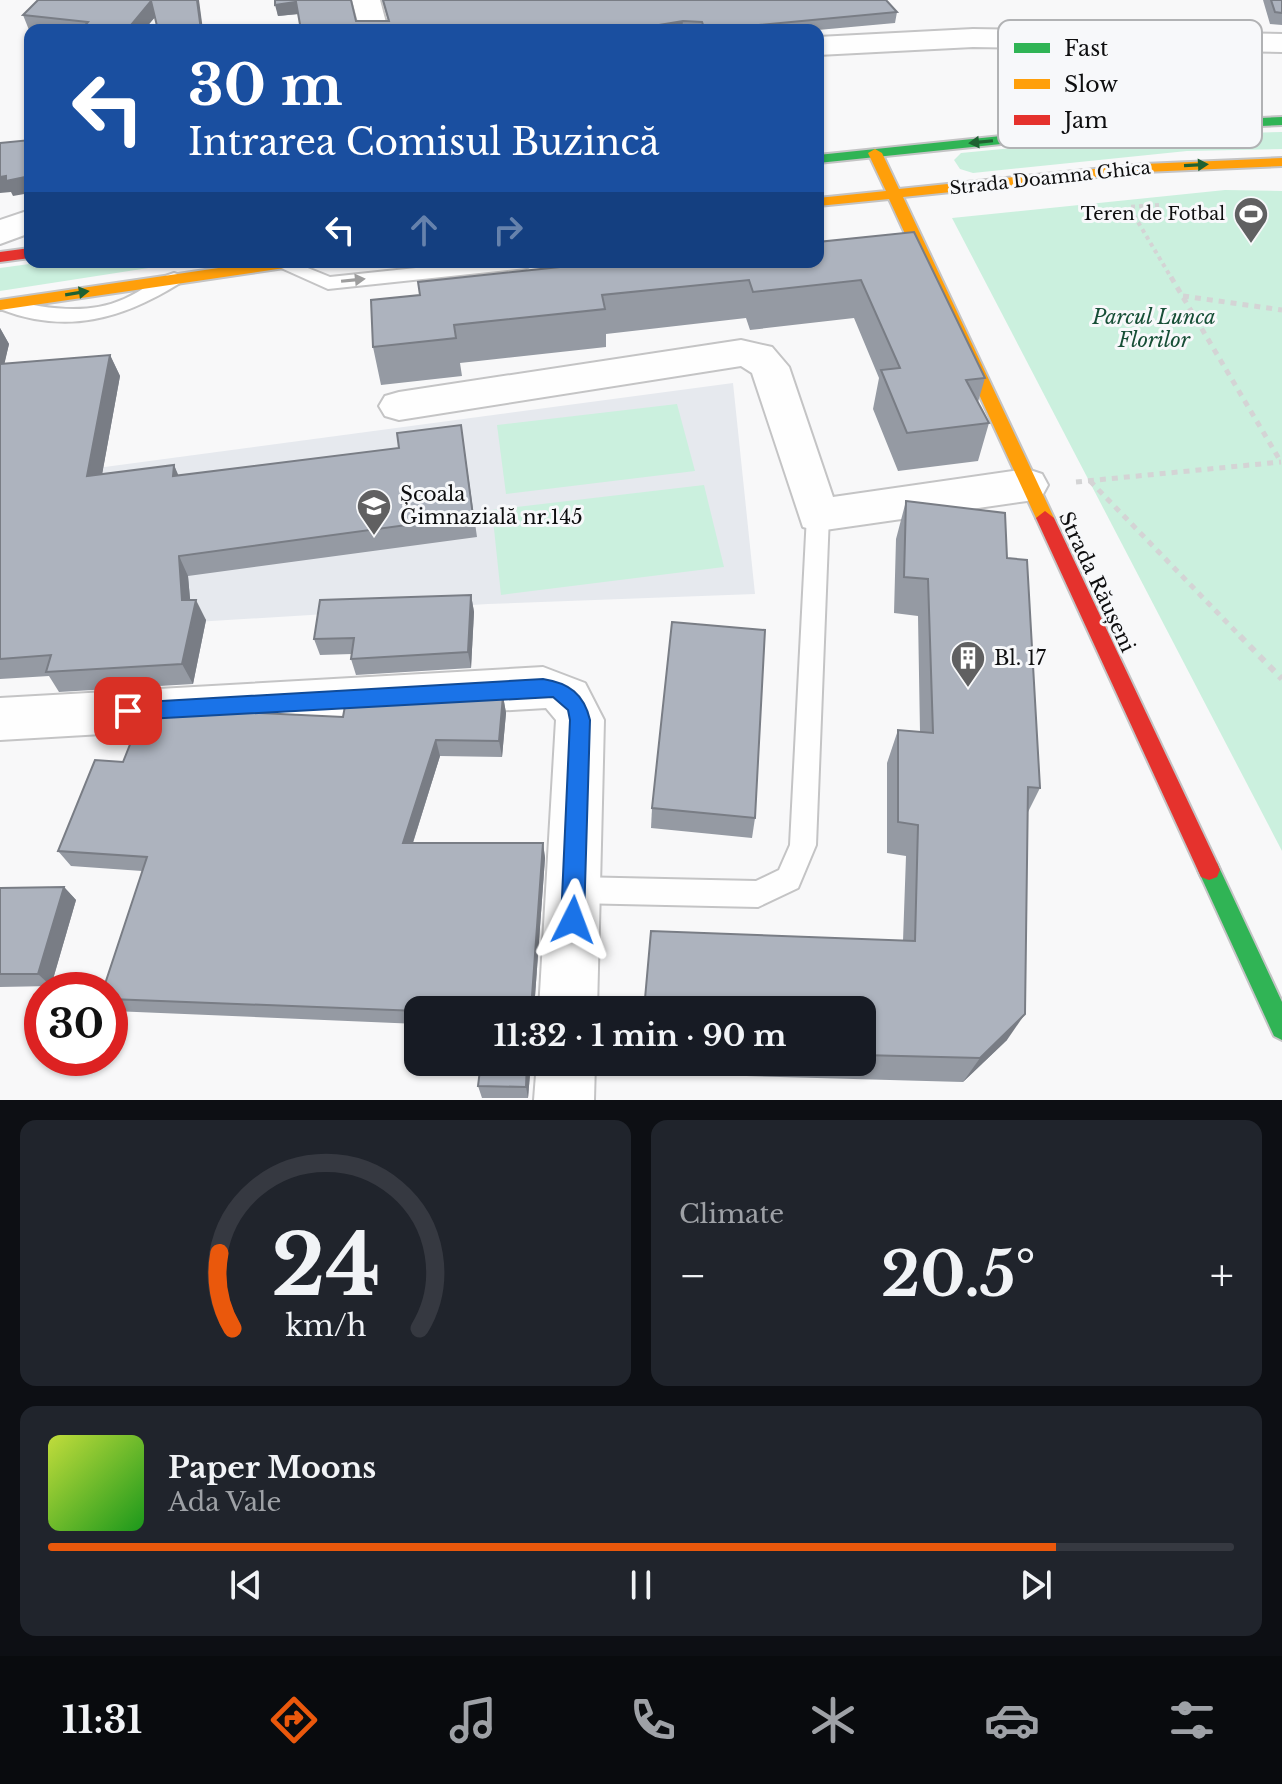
<!DOCTYPE html>
<meta charset="utf-8">
<style>
:root{--surface:#171b24;--page:#20242c;--text:#f1f3f6;--muted:#9ea1a6;--line:#363941;--accent:#ea580c}
body{margin:0;font-family:"Libre Baskerville",serif;background:var(--page);color:var(--text);height:100vh;display:flex;flex-direction:column;font-size:30px;white-space:nowrap}
*{box-sizing:border-box;margin:0}
p{font-size:26px;color:var(--muted)}
.icon{flex:none;width:44px;height:44px;fill:none;stroke:currentColor;stroke-width:2;stroke-linecap:round;stroke-linejoin:round}
.map{position:relative;height:1100px;overflow:hidden}
.drawer{display:flex;flex-direction:column;gap:20px;padding:20px;background:#0d0f14;flex:1}
.drawer>*{flex:none}
.banner{position:absolute;left:24px;top:24px;width:800px;height:244px;border-radius:16px;box-shadow:0 2px 6px #0004;background:#1a4fa0;color:#fff;overflow:hidden}
.speed{position:absolute;left:24px;top:972px;display:flex;gap:16px;font-size:40px;font-weight:700;text-align:center}
.speed>*{display:grid;place-content:center;width:104px;height:104px;border-radius:50%;background:var(--surface);box-shadow:0 2px 6px #0004;line-height:1}
.speed .limit{border:12px solid #d22;background:#fff;color:#111}
.pin{position:absolute;display:grid;place-items:center;width:68px;height:68px;color:#fff;margin:-34px;border-radius:16px;box-shadow:0 4px 12px #0006}
.me{position:absolute;width:88px;margin:-44px;rotate:3deg;stroke-linejoin:round;filter:drop-shadow(0 0 6px #0008)}
.turn{display:flex;align-items:center;gap:28px;height:168px;padding:0 32px;font-size:36px}
.turn .icon{width:104px;height:104px;stroke-width:2.5}
.turn b{display:block;font-size:56px;line-height:68px}
.lanes{display:flex;align-items:center;height:76px;padding:0 32px;background:#0003;justify-content:center;gap:40px;direction:ltr}
.lanes .off{opacity:.35}
.big{font-size:60px;font-weight:800;line-height:1.1}
.drawer .tile{flex:1;display:flex;flex-direction:column;justify-content:center;gap:12px;min-width:0;padding:0 28px;border-radius:16px;background:var(--page)}
.drawer .dial{align-items:center;gap:0}
.dial svg{height:208px;overflow:visible;fill:none;stroke:var(--line);stroke-width:7;stroke-linecap:round;text-anchor:middle}
.dial text{fill:var(--text);stroke:none}
.song{display:flex;align-items:center;gap:24px}
.cover{width:96px;height:96px;border-radius:12px;background:linear-gradient(135deg,hsl(70 70% 55%),hsl(120 70% 35%))}
.played{height:8px;border-radius:4px;background:linear-gradient(90deg,var(--accent) 85%,var(--line) 85%)}
.keys{display:flex;justify-content:space-around;direction:ltr}
.heat{display:flex;justify-content:space-between;align-items:center;font-size:44px;direction:ltr}
.drawer .tiles{flex:1;display:grid;gap:20px;grid-template-columns:1fr 1fr}
.tile:last-child{grid-column:span 2}
.trip{position:absolute;left:404px;top:996px;width:472px;height:80px;border-radius:16px;background:var(--surface);box-shadow:0 2px 6px #0004;font-weight:800;line-height:80px;text-align:center}
.menu{display:flex;height:128px;justify-content:space-around;align-items:center;background:#090b0e;color:var(--muted)}
.menu .icon{width:56px;height:56px}
.menu .active{color:var(--accent)}
.menu b{font-size:36px;color:var(--text)}
.map>svg:first-child{display:block}
</style>
<div class="map">
<svg width="1282" height="1100" viewBox="0 0 1282 1100">
<rect width="100%" height="100%" fill="#f8f8f9"/>
<path fill="#e6e9ee" d="M733 383 755 594 488 604 0 634V481Z"/>
<g fill="#cbf0de">
<path d="M1282 132V149L1187 151 973 173 960 169 954 160 961 153 1139 136Z"/>
<path d="M1225 190 1282 191V851L952 218Z"/>
<path d="M44 262H187L0 291V268Z"/>
<path d="M677 404 695 471 506 494 497 425Z"/>
<path d="M704 485 724 567 501 595 492 510Z"/>
</g>
<g fill="none" stroke-linecap="round" stroke-linejoin="round">
<g stroke="#c4c4c5" stroke-width="4">
<g id="lane">
<path d="M293 262 330 277 473 262H535L526 268 328 289 270 263Z"/>
<path d="M174 273 180 275V283C122 319 67 335 0 309V302L7 300C46 308 86 316 124 299 141 292 156 278 174 273Z"/>
<path d="M818 507 829 515 816 845 798 888 758 907 574 903 564 899 561 890 564 881 574 877 756 881 779 870 790 845 807 515Z"/>
</g>
</g>
<g stroke="#c4c4c5" stroke-width="4">
<g id="street">
<path d="M352 0H380L388 30H360Z"/>
<path d="M973 29 1282 34V52L973 47 818 55V37Z"/>
<path d="M30 210V233L0 244V220Z"/>
<path d="M741 340 772 347 789 367 833 497 1027 469 1042 474 1048 485 1042 496 1027 501 818 531 803 527 752 373 741 366 399 420 385 416 379 406 385 396 399 392Z"/>
<path d="M543 667 585 683 604 720 597 1010H539L556 720 546 708 0 740V698Z"/>
<path d="M537 1062H595L594 1100H534Z"/>
</g>
</g>
<g stroke="#c4c4c5" stroke-width="4">
<g id="fast">
<path d="M1282 117V125L1107 133 818 163V155L1107 125Z"/>
<path d="M1209 860 1217 863 1282 1002V1040L1274 1036 1198 870 1201 863Z"/>
</g>
</g>
<g stroke="#c4c4c5" stroke-width="4">
<g id="slow">
<path d="M875 149 882 153 899 189 1144 164 1282 158V166L1144 172 903 197 1054 518 1051 523 1045 525 1036 518 889 199 818 206V198L886 191 868 153Z"/>
<path d="M260 262H298L291 267 0 310V300Z"/>
</g>
</g>
<g stroke="#c4c4c5" stroke-width="4">
<g id="jam">
<path d="M30 248V258L0 262V252Z"/>
<path d="M1045 511 1054 518 1217 863 1220 870 1217 877 1209 880 1201 877 1036 518Z"/>
</g>
</g>
<path stroke="#d4d4d5" stroke-width="4" stroke-dasharray="4 4" stroke-linecap="butt" d="M1159 205 1129 207 1172 279"/>
<g stroke="#d4d4d5" stroke-width="5" stroke-dasharray="6 6" stroke-linecap="butt">
<path d="M1171 277 1281 462"/>
<path d="M1183 296 1282 310"/>
<path d="M1090 481 1242 638"/>
<path d="M1076 482 1281 462"/>
</g>
<path stroke="#d4d4d5" stroke-width="6" stroke-dasharray="7 7" stroke-linecap="butt" d="M1240 636 1282 679"/>
<use href="#lane" fill="#fefefe" fill-rule="evenodd"/>
<use href="#street" fill="#fefefe" fill-rule="evenodd"/>
<use href="#fast" fill="#30b455" fill-rule="evenodd"/>
<use href="#slow" fill="#ff9f0a" fill-rule="evenodd"/>
<use href="#jam" fill="#e5322d" fill-rule="evenodd"/>
</g>
<g fill="#959aa3">
<path d="M275 0 356 21H388L382 0H886L897 12 895 23 818 30H301L298 14 278 16Z"/>
<path d="M1263 0H1282V25L1270 24Z"/>
<path d="M23 15 155 17 144 30H29Z"/>
<path d="M818 242 985 378 978 402 989 423 978 461 898 471 873 409 879 378 854 318 750 330 746 318 606 334V347L460 363 462 376 381 385 373 347 420 295 558 267V262H818Z"/>
<path d="M0 328 9 344 4 364 110 355 120 376 102 474 174 465 178 476 399 448 461 425 477 537 188 576 190 600 206 620 193 684 59 692 49 676 0 679Z"/>
<path d="M906 501 1007 558 1040 788 1028 812 1007 1040 963 1082 640 1073V1062H862V1010L903 941 906 856 887 853V763L898 730 920 732 918 616 894 613 896 539Z"/>
<path d="M471 595 474 612 471 668 356 675 351 659 352 654 320 655 314 639Z"/>
<path d="M503 696 506 713 502 757 440 756 413 843H543L545 858 534 1010H418V1024L113 1011 110 1008V990L142 871 71 866 58 851 123 762 343 717Z"/>
<path d="M652 808 755 818 752 838 651 828Z"/>
<path d="M64 887 76 900 51 986 0 987V888Z"/>
<path d="M531 1062 528 1098H482L478 1086Z"/>
</g>
<g fill="#797d85">
<path d="M197 0H199L203 30H201Z"/>
<path d="M151 1 156 16 144 30H127Z"/>
<path d="M296 2 298 14 278 16 275 5Z"/>
<path d="M683 21 682 30H629Z"/>
<path d="M6 176H30V193L13 196 11 192 0 193V177Z"/>
<path d="M0 328 9 344 0 383Z"/>
<path d="M110 355 120 376 98 497 87 476Z"/>
<path d="M174 465 183 486 173 476Z"/>
<path d="M179 556 188 576 192 620 196 600 206 620 193 684 182 664V600Z"/>
<path d="M471 595 474 612 471 668 468 652Z"/>
<path d="M503 696 506 713 502 757 499 741Z"/>
<path d="M436 740 440 756 408 858 403 843Z"/>
<path d="M543 843 545 858 534 1010H531Z"/>
<path d="M64 887 76 900 51 986 38 974Z"/>
<path d="M1025 1014 1007 1040 963 1082 980 1058Z"/>
<path d="M527 1062H531L528 1098 526 1087Z"/>
</g>
<g fill="#adb3be" stroke="#797d85" stroke-width="2">
<path d="M38 0H197L201 30H158L151 1 127 30H81L88 22 23 15Z"/>
<path d="M275 0H351L356 21H389L383 0H886L897 12 705 30 702 22 683 21 629 30H301L296 2 275 5Z"/>
<path d="M1271 0H1282V13L1275 12Z"/>
<path d="M30 140V176L6 181V176L0 177V143Z"/>
<path d="M914 232 985 378 966 380 989 423 907 433 881 370 900 368 861 280 753 292 749 280 602 295 605 309 454 325 456 338 373 347 371 300 420 295 418 282 559 267 558 262H818V242Z"/>
<path d="M110 355 87 476 174 465 173 476 399 448 397 433 461 425 473 516 179 556 182 600H196L182 664 46 672 51 655 0 659V364Z"/>
<path d="M906 501 1005 513 1007 558 1027 560 1040 788 1028 787 1025 1014 980 1058 862 1055V1010H644L651 931 915 941 918 825 898 822V730L933 733 928 579 904 577Z"/>
<path d="M471 595 468 652 351 659 354 638 314 639 320 600Z"/>
<path d="M672 622 765 630 755 818 652 808Z"/>
<path d="M503 696 499 741 436 740 403 843H543L531 1010H418V1011L110 999V990H103L147 857 58 851 95 760 123 762 141 717 240 712 343 717 345 706Z"/>
<path d="M64 887 38 974H0V888Z"/>
<path d="M481 1062H527L526 1087 478 1086Z"/>
</g>
<defs><path id="oneway-solid" d="M-6-.8H1V-3.2L6.5 0L1 3.2V.8H-6Z" transform="scale(2)"/></defs>
<g fill="#1f6132">
<use href="#oneway-solid" transform="translate(981 142) rotate(174)"/>
<use href="#oneway-solid" transform="translate(1196 165) rotate(-3)"/>
<use href="#oneway-solid" transform="translate(77 293) rotate(-9)"/>
</g>
<use fill="#9e9e9e" href="#oneway-solid" transform="translate(353 280) rotate(-6)"/>
<path fill="#1a73e8" stroke="#114b97" stroke-width="2" d="M543 679C569 683 584 694 590 720L584 920 581 928 573 931 565 928 561 920 570 720 568 710 553 697 128 720 118 711 128 703Z"/>
<defs>
<g id="stadium-pin" transform="scale(1.8)"><path d="M0 17L-7.5 6A9.5 9.5 0 1 1 7.5 6Z" fill="#606061" stroke="#f7f8fa"/><path d="M0-5a6.5 5 0 1 0 0 10a6.5 5 0 1 0 0-10ZM-3.5-1.8h7v3.6h-7Z" fill="#fff"/></g>
<g id="school-pin" transform="scale(1.8)"><path d="M0 17L-7.5 6A9.5 9.5 0 1 1 7.5 6Z" fill="#606061" stroke="#f7f8fa"/><path d="M0-5L7-2L0 1L-7-2ZM-4 1L0 2.5L4 1V4Q0 6-4 4Z" fill="#fff"/></g>
<g id="building-pin" transform="scale(1.8)"><path d="M0 17L-7.5 6A9.5 9.5 0 1 1 7.5 6Z" fill="#606061" stroke="#f7f8fa"/><path d="M-4-6H4V6H1V3H-1V6H-4ZM-2.5-4.3h1.7v1.8h-1.7ZM.8-4.3h1.7v1.8H.8ZM-2.5-1h1.7V.8h-1.7ZM.8-1h1.7V.8H.8Z" fill="#fff"/></g>
</defs>
<g fill-rule="evenodd">
<use href="#stadium-pin" x="1251" y="214"/>
<use href="#school-pin" x="374" y="506"/>
<use href="#building-pin" x="968" y="658"/>
</g>
<g text-anchor="middle" dominant-baseline="central" stroke-width="6" stroke-linejoin="round" paint-order="stroke">
<g font-size="18" fill="#0e0e0f" stroke="#f7f8fa">
<text transform="translate(1050 178) rotate(-6)">Strada Doamna Ghica</text>
</g>
<g font-size="18" fill="#0e0e0f" stroke="#f7f8fa" text-anchor="end">
<text x="1225" y="214">Teren de Fotbal</text>
</g>
<g font-size="20" font-style="italic" fill="#174f37" stroke="#f7f8fa">
<text x="1154" y="317">Parcul Lunca<tspan x="1154" dy="23">Florilor</tspan></text>
</g>
<g font-size="20" fill="#0e0e0f" stroke="#f7f8fa" text-anchor="start">
<text x="400" y="494">Școala<tspan x="400" dy="23">Gimnazială nr.145</tspan></text>
<text x="994" y="658">Bl. 17</text>
</g>
<g font-size="20" fill="#0e0e0f" stroke="#f7f8fa">
<text transform="translate(1097 582) rotate(65)">Strada Răușeni</text>
</g>
</g>
<rect x="998" y="20" width="264" height="128" rx="12" fill="#f7f8fa" stroke="#b1b2b4" stroke-width="2"/>
<rect x="1014" y="43" width="36" height="10" fill="#30b455"/>
<rect x="1014" y="79" width="36" height="10" fill="#ff9f0a"/>
<rect x="1014" y="115" width="36" height="10" fill="#e5322d"/>
<g font-size="22" fill="#0e0e0f">
<text x="1064" y="56">Fast</text>
<text x="1064" y="92">Slow</text>
<text x="1064" y="128">Jam</text>
</g>
</svg>
<div class="speed"><div class="limit">30</div></div>
<div class="pin" style="left:128px;top:711px;background:#d93025"><svg class="icon" aria-label="arrive" viewBox="0 0 24 24"><path d="M6 21V4h12l-3 4 3 4H6"/></svg></div>
<svg class="me" style="left:573px;top:920px" viewBox="-20 -20 40 40"><path d="M0-17L14 15 0 8-14 15z" fill="#1a73e8" stroke="#fff" stroke-width="4"/></svg>
<div class="trip">11:32 · 1 min · 90 m</div>
<div class="banner">
<div class="turn"><svg class="icon" aria-label="left" viewBox="0 0 24 24"><path d="M17 20v-9H6M10 6l-5 5 5 5"/></svg><div><b>30 m</b>Intrarea Comisul Buzincă</div></div>
<div class="lanes"><svg class="icon" aria-label="left" viewBox="0 0 24 24"><path d="M17 20v-9H6M10 6l-5 5 5 5"/></svg><svg class="icon off" aria-label="ahead" viewBox="0 0 24 24"><path d="M12 20V5M6 11l6-6 6 6"/></svg><svg class="icon off" aria-label="right" viewBox="0 0 24 24"><path d="M7 20v-9h11M14 6l5 5-5 5"/></svg></div>
</div>
</div>
<section class="drawer">
<div class="tiles">
<div class="tile dial"><svg viewBox="0 0 100 80">
<path d="M14 69A42 42 0 1 1 86 69"/>
<path d="M14 69A42 42 0 0 1 9 40" stroke="#ea580c"/>
<text x="50" y="56" font-size="32" font-weight="700">24</text>
<text x="50" y="72" font-size="11">km/h</text>
</svg></div>
<div class="tile"><p>Climate</p>
<div class="heat"><a>−</a><b class="big">20.5°</b><a>+</a></div>
</div>
<div class="tile">
<div class="song"><i class="cover"></i><div><b>Paper Moons</b><p>Ada Vale</p></div></div>
<div class="played"></div>
<div class="keys"><svg class="icon" aria-label="previous" viewBox="0 0 24 24"><path d="M18 5L8 12l10 7zM5 5v14"/></svg><svg class="icon" aria-label="pause" viewBox="0 0 24 24"><path d="M8 5v14M16 5v14"/></svg><svg class="icon" aria-label="next" viewBox="0 0 24 24"><path d="M6 5l10 7-10 7zM19 5v14"/></svg></div>
</div>
</div>
</section>
<nav class="menu">
<b>11:31</b>
<svg class="icon active" aria-label="directions" viewBox="0 0 24 24"><path d="M12 3l9 9-9 9-9-9zM9 14v-3h6M13 9l2 2-2 2"/></svg>
<svg class="icon" aria-label="music" viewBox="0 0 24 24"><path d="M9 18V5l10-2v13"/><circle cx="6" cy="18" r="3"/><circle cx="16" cy="16" r="3"/></svg>
<svg class="icon" aria-label="phone" viewBox="0 0 24 24"><path d="M5 4h4l2 5-3 2q2 4 5 5l2-3 5 2v4C11 20 4 13 5 4z"/></svg>
<svg class="icon" aria-label="climate" viewBox="0 0 24 24"><path d="M12 3v18M4 7l16 10M4 17L20 7"/></svg>
<svg class="icon" aria-label="car" viewBox="0 0 24 24"><path d="M5 17H2v-5l4-1 3-4h7l3 4 3 1v5h-3M9 17h6M6 11h13"/><circle cx="7" cy="17" r="2"/><circle cx="17" cy="17" r="2"/></svg>
<svg class="icon" aria-label="filters" viewBox="0 0 24 24"><path d="M4 7h16M4 17h16"/><circle cx="9" cy="7" r="2"/><circle cx="15" cy="17" r="2"/></svg>
</nav>
